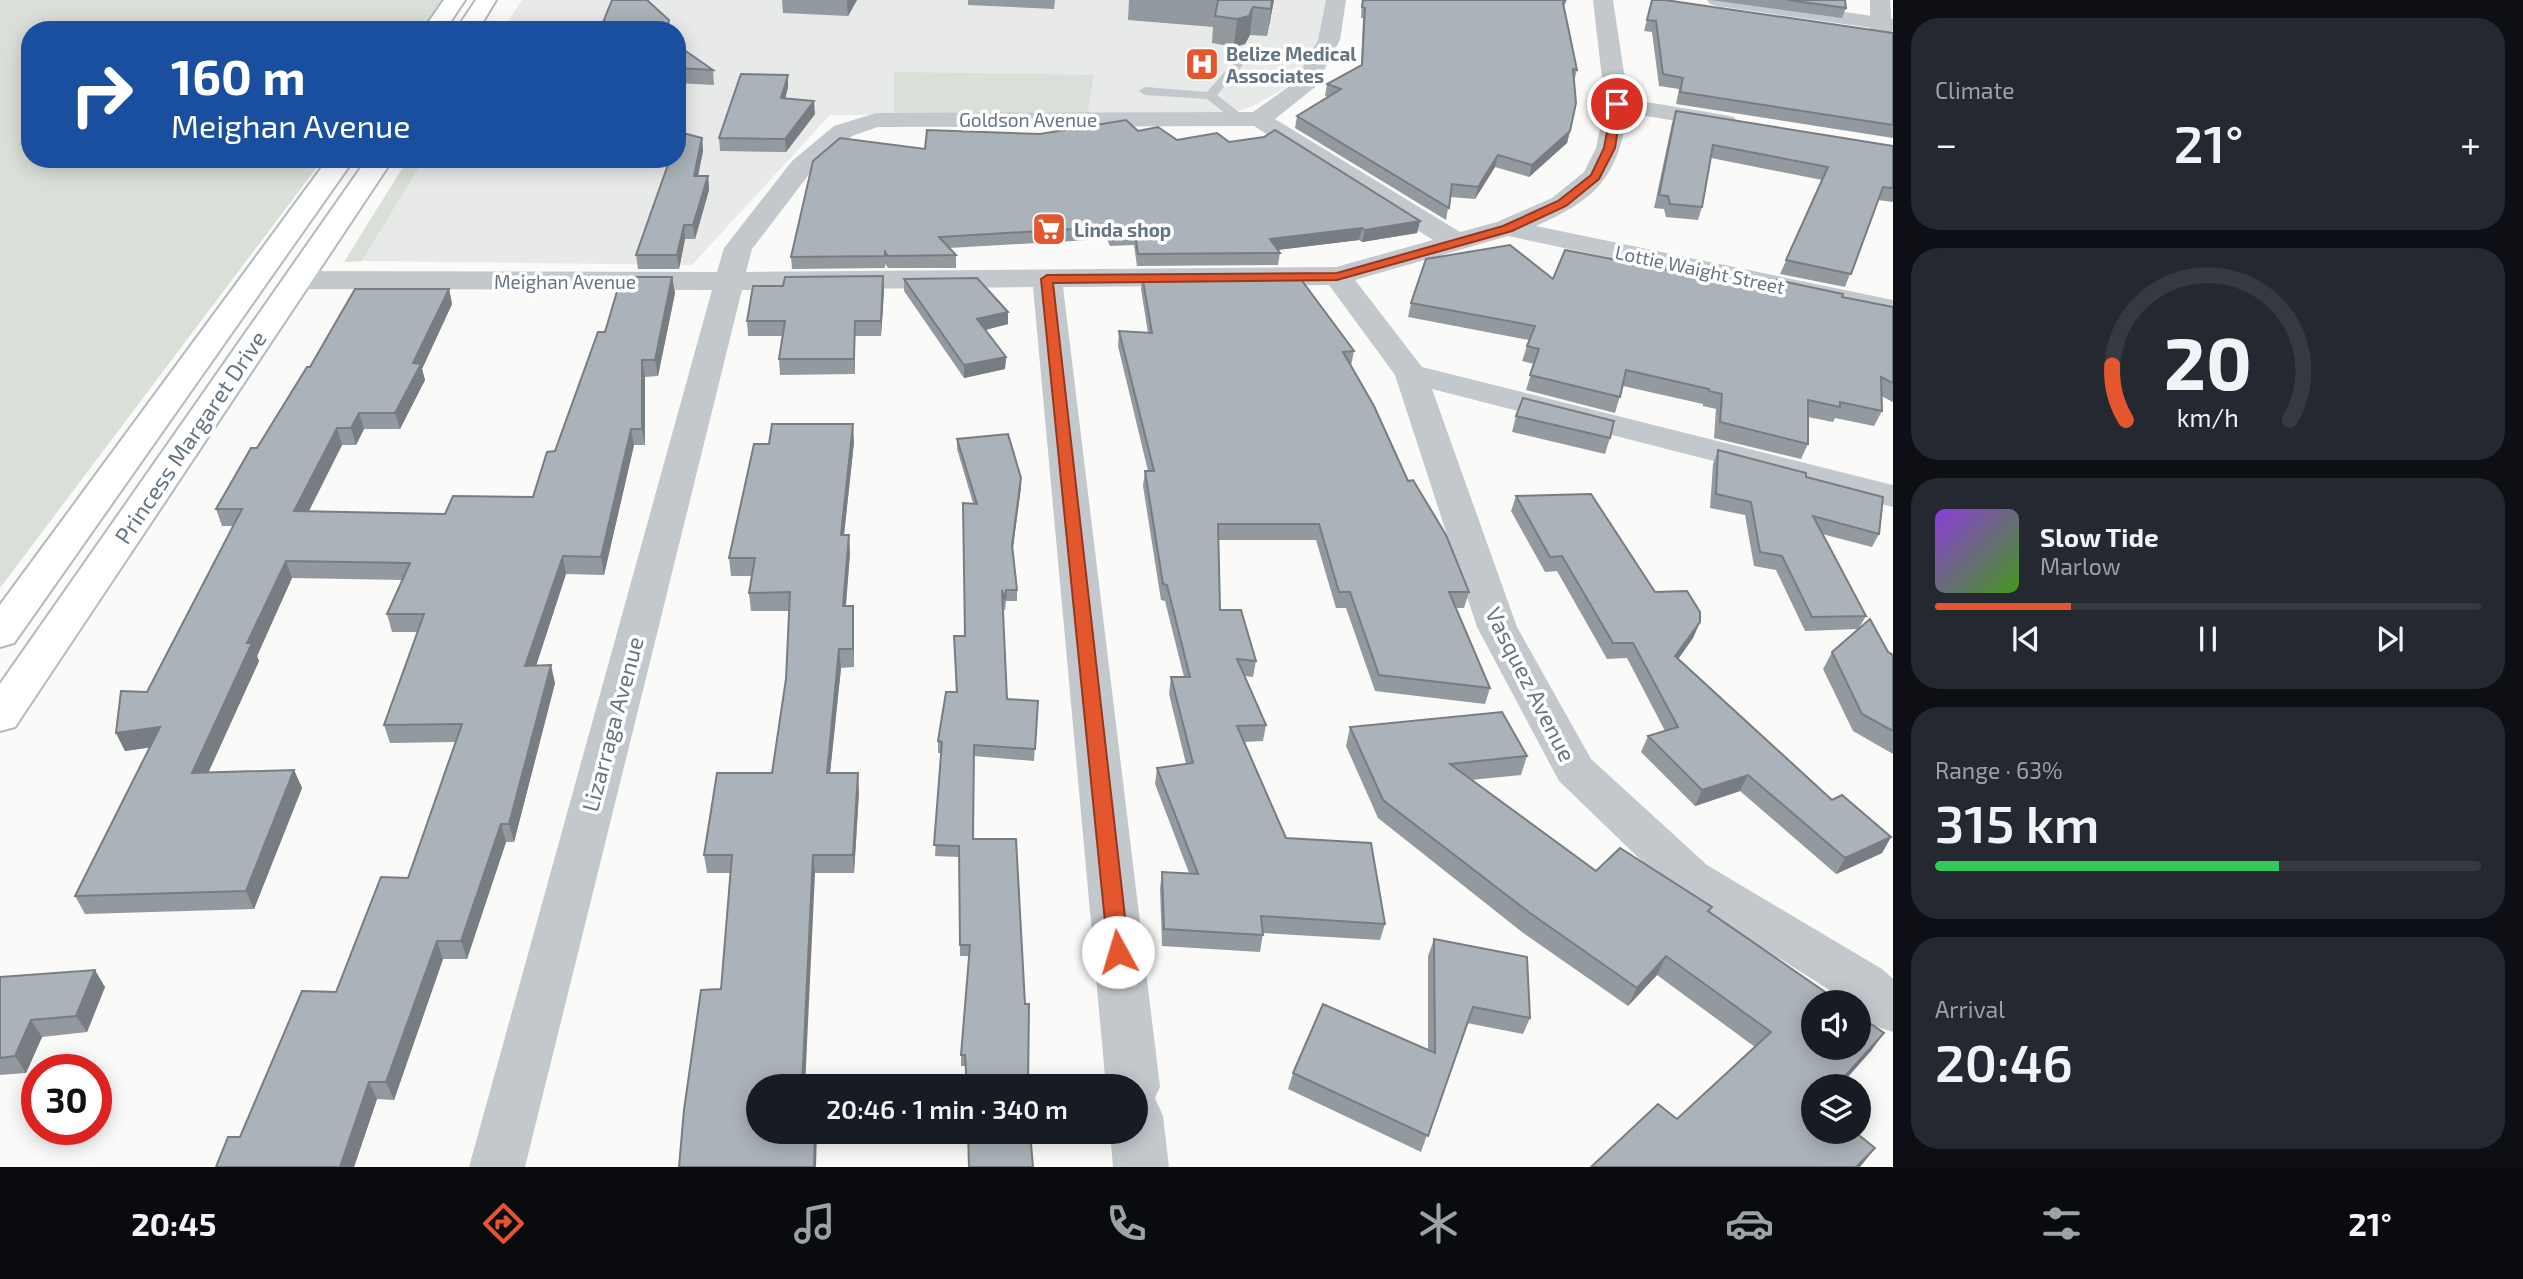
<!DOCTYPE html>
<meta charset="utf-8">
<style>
:root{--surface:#171b24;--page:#242831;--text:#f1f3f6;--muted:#9ea1a6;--line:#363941;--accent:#e4572e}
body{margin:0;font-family:"Exo 2",sans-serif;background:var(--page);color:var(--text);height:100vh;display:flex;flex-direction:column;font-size:26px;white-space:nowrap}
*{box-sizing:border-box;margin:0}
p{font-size:23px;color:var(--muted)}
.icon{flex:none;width:38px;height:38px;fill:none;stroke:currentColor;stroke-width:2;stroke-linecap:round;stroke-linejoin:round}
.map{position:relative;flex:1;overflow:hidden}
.drawer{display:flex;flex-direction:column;gap:18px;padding:18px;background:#0d0f14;width:630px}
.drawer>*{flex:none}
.guide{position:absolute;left:21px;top:21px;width:665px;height:147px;border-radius:28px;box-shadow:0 4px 18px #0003;background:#1a4fa0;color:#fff;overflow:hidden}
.fabs{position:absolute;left:1801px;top:990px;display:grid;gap:14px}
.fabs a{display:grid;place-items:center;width:70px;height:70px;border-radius:50%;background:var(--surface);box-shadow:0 4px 18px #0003;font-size:35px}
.speed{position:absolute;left:21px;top:1054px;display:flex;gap:14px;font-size:35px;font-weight:700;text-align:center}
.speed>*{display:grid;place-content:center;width:91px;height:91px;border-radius:50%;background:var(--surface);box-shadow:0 4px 18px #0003;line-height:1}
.speed .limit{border:10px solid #d22;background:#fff;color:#111}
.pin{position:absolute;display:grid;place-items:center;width:60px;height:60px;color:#fff;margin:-30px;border:4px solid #fff;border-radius:50%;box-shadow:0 2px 7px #0007}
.me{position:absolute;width:77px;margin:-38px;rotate:354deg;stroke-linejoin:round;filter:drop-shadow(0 0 5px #0008)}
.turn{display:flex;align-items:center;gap:24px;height:147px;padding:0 35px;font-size:32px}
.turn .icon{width:91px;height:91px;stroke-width:2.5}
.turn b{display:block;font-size:49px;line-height:60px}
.big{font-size:52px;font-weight:600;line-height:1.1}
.drawer .tile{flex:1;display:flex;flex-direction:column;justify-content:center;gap:10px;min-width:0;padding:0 24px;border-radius:28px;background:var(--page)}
.drawer .dial{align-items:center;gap:0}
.dial svg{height:182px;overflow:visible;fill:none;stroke:var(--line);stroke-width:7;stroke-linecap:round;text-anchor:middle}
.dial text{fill:var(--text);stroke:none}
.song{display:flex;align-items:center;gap:21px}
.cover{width:84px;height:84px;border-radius:10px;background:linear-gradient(135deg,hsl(270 70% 55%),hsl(100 70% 35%))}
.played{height:7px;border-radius:4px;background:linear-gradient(90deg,var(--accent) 25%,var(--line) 25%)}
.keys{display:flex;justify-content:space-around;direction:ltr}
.heat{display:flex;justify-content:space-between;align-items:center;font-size:38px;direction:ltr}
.charge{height:10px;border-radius:5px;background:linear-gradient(90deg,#34c759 63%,var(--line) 0)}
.trip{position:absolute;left:746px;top:1074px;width:402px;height:70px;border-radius:35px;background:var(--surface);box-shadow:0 4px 18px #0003;font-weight:600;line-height:70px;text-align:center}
.tabs{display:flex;height:112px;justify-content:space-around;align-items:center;background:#090b0e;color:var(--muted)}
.tabs .icon{width:49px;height:49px}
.tabs .current{color:var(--accent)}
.tabs b{font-size:32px;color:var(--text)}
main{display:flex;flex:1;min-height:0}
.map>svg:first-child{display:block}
</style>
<main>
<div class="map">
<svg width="1893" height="1167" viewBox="0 0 1893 1167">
<rect width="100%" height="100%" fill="#fafaf8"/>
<path fill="#e8e9e9" d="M522 0H1327L1321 42 1306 70 1287 87 1253 106 1221 117 1087 119 1094 75 894 115H830L692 265 362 261 424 159H677V30H503Z"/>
<g fill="#dadfd7">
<path d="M0 0H444L421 30H30V159H323L0 588Z"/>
<path d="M894 72 1094 75 1087 119 894 115Z"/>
<path d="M408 159H424L362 261 344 262Z"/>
</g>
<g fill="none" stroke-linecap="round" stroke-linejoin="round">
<g stroke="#b3babf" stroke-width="4">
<g id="secondary">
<path d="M444 0H465L445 30H423Z"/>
<path d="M476 0H496L478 30H456Z"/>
<path d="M328 159H354L14 643 0 647V605Z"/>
<path d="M367 159H393L15 727 0 731V684Z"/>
</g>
</g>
<path fill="#c3c8cc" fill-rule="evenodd" d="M1237 58 1247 60 1217 95 1244 116V122H1236L1207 99 1145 95 1139 91 1145 87 1207 92Z"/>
<g fill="#c3c8cc" fill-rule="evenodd">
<path d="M1326 0H1346L1340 40 1315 87 1275 119 1460 232 1497 222 1552 198 1584 172 1596 148 1605 104 1593 0H1613L1628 99 1725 115 1734 117 1737 122 1734 127 1725 129 1628 113C1616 180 1596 199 1536 226L1893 300V318L1508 236 1355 280 1422 367 1893 485V507L1432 389 1517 627 1591 759 1707 865 1882 969 1893 979V1032L1875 1026 1858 1011V1003H1850L1673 891 1559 781 1477 627 1395 375 1329 285 1063 287 1160 1087 1155 1098 1163 1116 1169 1167H1113L1110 1132H1136V1087H1106L1033 287 742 290 525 1167H469L712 290 298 289 288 286 283 280 288 274 298 271 717 272 724 248 792 161 834 126 876 113 1253 112 1294 83 1318 40ZM1254 126 1433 240 1336 267 746 272 752 249 810 173 852 136 878 127Z"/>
<path d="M1870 0H1890L1892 33 1889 38H1873L1870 33Z"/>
</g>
<path fill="#c3c8cc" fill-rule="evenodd" d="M1707 0H1762L1893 19V31L1717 6 1710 4Z"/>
<use href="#secondary" fill="#fff" fill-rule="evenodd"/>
</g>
<g fill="#929a9f">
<path d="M782 0H857L848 16 783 13Z"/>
<path d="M968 0H1055L1054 9 968 5Z"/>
<path d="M1129 0H1274L1267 36 1250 35 1245 44 1234 47 1212 43 1213 27 1128 20Z"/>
<path d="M1362 0H1567L1564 6 1577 70 1574 81 1570 131 1567 143 1529 177 1495 167 1475 199 1450 197 1446 220 1295 128 1297 116 1328 97 1325 96 1327 84 1361 65 1363 18H1361Z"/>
<path d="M1652 0 1893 33V138L1676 104 1679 89 1659 86 1652 32 1644 31Z"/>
<path d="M1710 0H1845L1846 8 1842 18Z"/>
<path d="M677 45 713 70 714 85 677 83Z"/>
<path d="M788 75V87L785 99 815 114 786 152 720 151 719 138Z"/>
<path d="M1676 111 1893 146V202L1878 200 1845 287 1780 274 1822 180 1711 158 1702 207 1698 220 1666 217 1664 209 1654 208 1672 123Z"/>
<path d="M1138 131 1177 140 1229 142 1420 221 1417 233 1362 242 1359 240 1278 250 1280 253 1278 265 1137 266 1134 245 1110 246 1107 239 949 248 956 255V268H888L885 264V268L792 269 791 257 925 149 1040 134Z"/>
<path d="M702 138 703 151 698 176H708L709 190 695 239H685L679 269H638L636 255Z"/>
<path d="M1142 275 1354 351 1351 366 1408 481 1469 592 1464 608H1455L1490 688 1485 704 1375 691 1346 608H1336L1316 540H1219L1220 610 1256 661 1253 677 1245 676 1266 725 1263 741 1244 742 1286 838 1385 924 1380 940 1263 933 1260 952 1162 946 1160 888 1162 872 1189 873 1155 784 1157 768 1186 764 1169 694 1171 677H1184L1165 601 1161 600 1143 486 1145 471H1148L1118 346 1119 331 1148 333 1141 289Z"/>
<path d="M883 276 884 291 881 336H855V374L780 375 779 359 783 336H748L747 321 783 286Z"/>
<path d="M672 277 675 293 658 376 645 377V445H634L604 575 566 574 536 666 555 683 514 842H506L467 959H443L394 1100 377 1099 354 1167H216L240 1137 336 992 408 878 455 742 390 743 384 725 418 632H392L387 614 402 580 292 578 257 656 259 661 208 772 294 770 302 788 254 909 85 914 75 896 150 747 125 751 116 733 147 692 233 526H222L216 509 310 367 449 289 452 304 422 369 425 380 400 429H364L356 445H342L308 512 445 514 533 497 555 451 605 332Z"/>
<path d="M904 279 1008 312V324L985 330 1006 357 1005 369 964 378 904 291Z"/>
<path d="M1553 279 1772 290 1842 297 1893 307V402L1881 396 1882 411 1874 426 1835 418 1833 422 1808 417V444L1801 459 1714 438 1716 409 1703 406V404L1623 386 1615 413 1526 390 1534 364 1522 361 1529 340 1408 317 1411 303Z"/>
<path d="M1516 416 1610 438 1605 454 1512 432Z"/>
<path d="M957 439 1021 478 1013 549 1017 590V601H1006L1005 611 1002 604 1007 699 1038 701 1034 761 974 756 973 839 1028 1087H966L965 1066H961V1055L969 956H960L959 857 935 856 941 753H938V741L956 692 954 636H965L973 503 957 449Z"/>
<path d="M854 442 844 535 850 553 846 606H853L854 667 841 668 830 773 859 792 854 873H815L721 989 730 873H707L704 855 772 773 786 679 789 611H751L749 593 752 576H731L729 558Z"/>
<path d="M1718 450 1806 477 1879 534 1872 547 1822 534 1866 616 1859 628 1888 652 1893 655V754L1853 731 1823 669 1832 652 1858 629 1805 631 1776 570 1754 566 1745 515 1710 508 1713 464Z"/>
<path d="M1516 496 1700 622 1693 638 1678 659 1832 800 1891 837 1882 853 1836 874 1740 791 1695 806 1641 752 1648 736 1665 731 1627 658 1607 659 1557 571 1545 572 1511 511Z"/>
<path d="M1350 727 1527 756 1521 775 1471 780 1596 871 1709 911 1871 1051 1813 1087V1132L1875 1148 1860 1167H1591L1677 1119 1755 1047 1657 975 1628 1006 1522 932 1378 818 1346 746Z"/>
<path d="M1434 939 1530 1018 1523 1034 1467 1023 1421 1152 1288 1089 1293 1073 1428 1050V956Z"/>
<path d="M0 977 105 987 87 1032 42 1037 26 1073 0 1075Z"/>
</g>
<g fill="#777d82">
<path d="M847 0H857L848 16Z"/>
<path d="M1272 0H1274L1267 36 1271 9Z"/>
<path d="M1253 7 1250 35 1245 44 1234 47 1237 19Z"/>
<path d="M788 75V87L782 111 781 98Z"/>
<path d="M814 101 815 114 786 152 785 139Z"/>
<path d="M1570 131 1567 143 1529 177 1532 165Z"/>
<path d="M702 138 703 151 695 190 694 176Z"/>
<path d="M1498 155 1495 167 1475 199 1478 187Z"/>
<path d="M708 176 709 190 695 239 693 225Z"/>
<path d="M1420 221 1417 233 1362 242 1365 230Z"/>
<path d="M684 225 685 239 679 269 677 255Z"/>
<path d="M1362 228 1359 240 1268 251 1270 239Z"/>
<path d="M883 276 884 291 881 336V321Z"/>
<path d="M672 277 675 293 658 376 655 360Z"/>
<path d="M449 289 452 304 422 369 425 380 400 429 395 413 413 363Z"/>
<path d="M1008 312V324L977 332V319Z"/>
<path d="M855 321V374L854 359Z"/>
<path d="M1006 357 1005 369 964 378V365Z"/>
<path d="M642 360 645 377V445L642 429Z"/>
<path d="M359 413 364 429 356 445 351 428Z"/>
<path d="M853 424 854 442 842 553 841 535Z"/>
<path d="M337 428 342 445 300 529 294 511Z"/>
<path d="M631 429 634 445 604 575 601 557Z"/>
<path d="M1021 478V488L1012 555V545Z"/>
<path d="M849 535 850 553 844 625 843 606Z"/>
<path d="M563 556 566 574 530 684 525 666Z"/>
<path d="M286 561 292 578 257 656 259 661 200 791 192 773 247 643Z"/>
<path d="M853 606 854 624V667L853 649Z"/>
<path d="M1700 622 1693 638 1669 672 1675 656Z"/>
<path d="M839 649 841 668 828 792 827 773Z"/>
<path d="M551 665 555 683 514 842 509 824Z"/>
<path d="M160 727 168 745 125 751 116 733Z"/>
<path d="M294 770 302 788 254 909 246 891Z"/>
<path d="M858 773 859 792 854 873 853 855Z"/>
<path d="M1748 775 1740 791 1695 806 1702 790Z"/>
<path d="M501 824 506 842 467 959 461 941Z"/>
<path d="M1891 837 1882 853 1836 874 1845 858Z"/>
<path d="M813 855 815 873 805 1087H802Z"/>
<path d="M437 941 443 959 394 1100 386 1082Z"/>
<path d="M1666 956 1657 975 1628 1006 1637 988Z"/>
<path d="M95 970 105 987 87 1032 76 1016Z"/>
<path d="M31 1020 42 1037 26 1073 15 1056Z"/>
<path d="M1884 1033 1871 1051 1839 1087H1835Z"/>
<path d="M369 1082 377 1099 354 1167H340Z"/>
<path d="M815 1132H817L816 1167H814Z"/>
<path d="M1875 1148 1860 1167H1856Z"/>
</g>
<g fill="#aab3b9" stroke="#777d82" stroke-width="2">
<path d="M612 0H647L669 20 667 30H600Z"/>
<path d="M1218 0H1272L1271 9 1253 7 1249 16 1237 19 1215 16Z"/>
<path d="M1363 0H1565L1563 3 1577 70 1573 69 1576 103 1570 131 1532 165 1498 155 1478 187 1452 184 1449 208 1297 116 1341 89 1327 84 1362 65 1365 8 1362 7Z"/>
<path d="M1652 0H1665L1893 33V125L1680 92 1683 78 1663 74 1656 21 1647 20Z"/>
<path d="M1788 0H1845L1846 8Z"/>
<path d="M677 45 713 70 677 68Z"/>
<path d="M741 74 788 75 781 98 814 101 785 139 719 138Z"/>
<path d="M1676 111 1893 146V188L1883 187 1851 274 1786 260 1828 167 1713 145 1702 207 1670 204 1668 196 1659 195Z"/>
<path d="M1126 120 1138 131 1158 127 1177 140 1217 133 1229 142 1264 137 1275 130 1420 221 1365 230 1362 228 1270 239 1280 253 1138 254 1135 233 1111 234 1108 227 939 237 956 255 888 256 885 252V256L791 257 813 161 840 138 925 149 927 130 1040 134Z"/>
<path d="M679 132 702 138 694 176H708L693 225H684L677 255H636L670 159H677V137Z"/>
<path d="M1510 245 1553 279 1565 250 1772 290 1777 280 1843 294 1842 297 1893 307V383L1881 377 1882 411 1840 402V407L1808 400V444L1720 422 1722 394 1709 391V389L1626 370 1620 397 1530 375 1539 349 1527 346 1535 326 1411 303 1426 259Z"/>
<path d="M1297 274 1354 351 1343 352 1374 406 1408 481 1413 480 1446 535 1469 592H1449L1490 688 1379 675 1350 592H1339L1319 524H1218L1220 610H1241L1256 661 1237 659 1266 725 1237 726 1286 838 1371 843 1385 924 1261 916 1263 935 1164 929 1162 872 1198 874 1157 768 1193 763 1171 677H1190L1167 585 1163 584 1145 471H1154L1119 331 1152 333 1142 275Z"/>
<path d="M883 276 881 321H855L854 359H779L785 321H747L753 286H783L785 277Z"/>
<path d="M628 277H672L655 360H642V429H631L601 557 563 556 525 666 551 665 509 824H501L461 941H437L386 1082H369L340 1167H216L228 1137H240L302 991 336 992 381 877 408 878 462 724 384 725 424 614H387L410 563 286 561 247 643H252L192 773 294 770 246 891 75 896 160 727 116 733 121 691 147 692 242 509H216L251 448H257L307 367H310L355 289H449L413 363 421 364 395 413H359L351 428H337L294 511 445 514 453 496 533 497 547 452 555 451 598 332H605L618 288H624Z"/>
<path d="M977 278 1008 312 977 319 1006 357 964 365 904 279Z"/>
<path d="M1523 398 1614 421 1610 438 1516 416Z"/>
<path d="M772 424H853L841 535H849L843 606H853V649H839L827 773H858L853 855H813L802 1087H758V1132H815L814 1167H679L684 1110 701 990 721 989 732 855H704L717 773H772L786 679 790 592 749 593 755 558H729L754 444H769Z"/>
<path d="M1008 434 1021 478 1012 545 1017 590H1006L1005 600 1002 590 1007 699 1038 701 1035 749 974 745 973 839H1016L1025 1004H1029L1028 1087H967L965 1055H961L970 945H960L959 846 934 845 942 742 938 741 946 692H957L954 636H965L963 503 977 504 957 439Z"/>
<path d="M1718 450 1806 473V477L1883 497 1879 534 1813 516 1866 616 1812 617 1782 556 1760 552 1751 502 1716 494Z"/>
<path d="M1591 494 1655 592 1687 591 1700 612V622L1675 656 1832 800 1842 795 1891 837 1845 858 1748 775 1702 790 1648 736 1678 727 1633 643H1613L1562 556 1550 557 1516 496Z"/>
<path d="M1870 619 1888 652 1893 655V731L1862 714 1832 652Z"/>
<path d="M1502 712 1527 756 1450 764 1596 871 1620 848 1712 907 1708 911 1841 1003H1813V1048H1858V1015L1884 1033 1835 1087H1813V1132H1855L1875 1148 1856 1167H1591L1658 1104 1677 1119 1771 1032 1666 956 1637 988 1530 913 1383 800 1350 727Z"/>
<path d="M1434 939 1527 957 1530 1018 1473 1007 1428 1136 1293 1073 1323 1004 1435 1053Z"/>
<path d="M95 970 76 1016 31 1020 15 1056 0 1058V977Z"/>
<path d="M968 1132H1030L1033 1167H969Z"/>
</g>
<path fill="#e4572e" stroke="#94391e" stroke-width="2" d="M1617 101 1622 104 1615 148 1599 179 1566 206 1512 231 1337 280 1053 283 1129 952 1126 958 1118 961 1111 958 1108 952 1041 279 1047 275 1337 273 1503 226 1558 201 1591 175 1604 148 1612 104Z"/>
<defs>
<g id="hospital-square" transform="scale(1.75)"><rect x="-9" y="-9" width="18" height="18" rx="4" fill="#e4572e" stroke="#fff"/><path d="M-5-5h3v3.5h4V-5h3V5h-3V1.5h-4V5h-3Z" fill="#fff"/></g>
<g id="supermarket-square" transform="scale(1.75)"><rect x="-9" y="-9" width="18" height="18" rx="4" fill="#e4572e" stroke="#fff"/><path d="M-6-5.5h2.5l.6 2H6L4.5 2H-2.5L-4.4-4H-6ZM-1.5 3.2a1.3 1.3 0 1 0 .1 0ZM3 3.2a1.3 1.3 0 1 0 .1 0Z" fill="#fff"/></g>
</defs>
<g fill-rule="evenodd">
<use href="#hospital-square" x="1202" y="64"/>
<use href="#supermarket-square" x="1049" y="229"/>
</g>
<g text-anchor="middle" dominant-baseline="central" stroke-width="7" stroke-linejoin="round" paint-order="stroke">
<g font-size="19" font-weight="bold" fill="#657683" stroke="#fff" text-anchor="start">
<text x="1226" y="53">Belize Medical<tspan x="1226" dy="22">Associates</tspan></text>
<text x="1074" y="229">Linda shop</text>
</g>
<g font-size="19" fill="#657683" stroke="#fff">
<text x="1028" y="119">Goldson Avenue</text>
<text transform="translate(1700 269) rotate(12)">Lottie Waight Street</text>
<text x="565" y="281">Meighan Avenue</text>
</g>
<g font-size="23" fill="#657683" stroke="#fff">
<text transform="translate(190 437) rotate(-56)">Princess Margaret Drive</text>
<text transform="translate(1531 684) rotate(63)">Vasquez Avenue</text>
<text transform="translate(612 724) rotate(-75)">Lizarraga Avenue</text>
</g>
</g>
</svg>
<div class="fabs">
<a><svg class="icon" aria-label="sound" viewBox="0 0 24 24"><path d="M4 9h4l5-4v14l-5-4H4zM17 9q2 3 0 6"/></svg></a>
<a><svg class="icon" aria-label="layers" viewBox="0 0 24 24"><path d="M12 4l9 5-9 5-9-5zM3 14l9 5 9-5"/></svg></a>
</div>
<div class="speed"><div class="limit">30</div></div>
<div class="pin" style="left:1617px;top:104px;background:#d93025"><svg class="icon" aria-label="arrive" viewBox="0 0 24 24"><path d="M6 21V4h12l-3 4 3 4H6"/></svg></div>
<svg class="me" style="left:1118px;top:952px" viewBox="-20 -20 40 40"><circle r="19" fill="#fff"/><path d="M0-13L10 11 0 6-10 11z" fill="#e4572e"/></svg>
<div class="trip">20:46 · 1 min · 340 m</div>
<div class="guide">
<div class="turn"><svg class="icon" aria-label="right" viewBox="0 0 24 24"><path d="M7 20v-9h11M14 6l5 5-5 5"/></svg><div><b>160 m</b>Meighan Avenue</div></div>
</div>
</div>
<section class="drawer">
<div class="tile"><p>Climate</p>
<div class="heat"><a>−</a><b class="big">21°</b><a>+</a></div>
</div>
<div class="tile dial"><svg viewBox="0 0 100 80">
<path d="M14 69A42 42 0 1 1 86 69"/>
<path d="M14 69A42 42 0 0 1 8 45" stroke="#e4572e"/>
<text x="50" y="56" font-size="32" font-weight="700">20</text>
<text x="50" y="72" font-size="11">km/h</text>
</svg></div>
<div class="tile">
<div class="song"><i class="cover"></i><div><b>Slow Tide</b><p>Marlow</p></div></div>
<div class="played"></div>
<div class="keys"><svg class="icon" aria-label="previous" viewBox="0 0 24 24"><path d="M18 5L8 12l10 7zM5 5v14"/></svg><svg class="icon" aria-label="pause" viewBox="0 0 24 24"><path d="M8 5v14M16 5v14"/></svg><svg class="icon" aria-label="next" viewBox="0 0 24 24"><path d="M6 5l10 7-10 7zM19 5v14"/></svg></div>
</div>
<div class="tile"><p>Range · 63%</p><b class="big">315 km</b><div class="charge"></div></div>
<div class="tile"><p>Arrival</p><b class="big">20:46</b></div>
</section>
</main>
<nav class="tabs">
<b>20:45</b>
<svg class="icon current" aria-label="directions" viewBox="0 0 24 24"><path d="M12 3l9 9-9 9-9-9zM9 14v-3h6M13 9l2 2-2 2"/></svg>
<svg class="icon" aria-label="music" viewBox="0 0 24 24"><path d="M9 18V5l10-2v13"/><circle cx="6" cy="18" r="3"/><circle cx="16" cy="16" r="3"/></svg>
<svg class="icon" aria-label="phone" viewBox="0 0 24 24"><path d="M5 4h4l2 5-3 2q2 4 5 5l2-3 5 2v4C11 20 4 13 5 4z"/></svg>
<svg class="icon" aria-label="climate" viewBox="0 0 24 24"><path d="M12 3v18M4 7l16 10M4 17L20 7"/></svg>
<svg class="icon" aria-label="car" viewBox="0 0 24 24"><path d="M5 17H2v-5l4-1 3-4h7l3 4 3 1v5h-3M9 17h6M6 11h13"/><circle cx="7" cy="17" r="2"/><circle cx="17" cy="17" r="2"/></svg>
<svg class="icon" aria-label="filters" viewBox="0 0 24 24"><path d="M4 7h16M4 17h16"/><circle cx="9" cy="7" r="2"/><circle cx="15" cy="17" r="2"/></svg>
<b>21°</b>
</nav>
